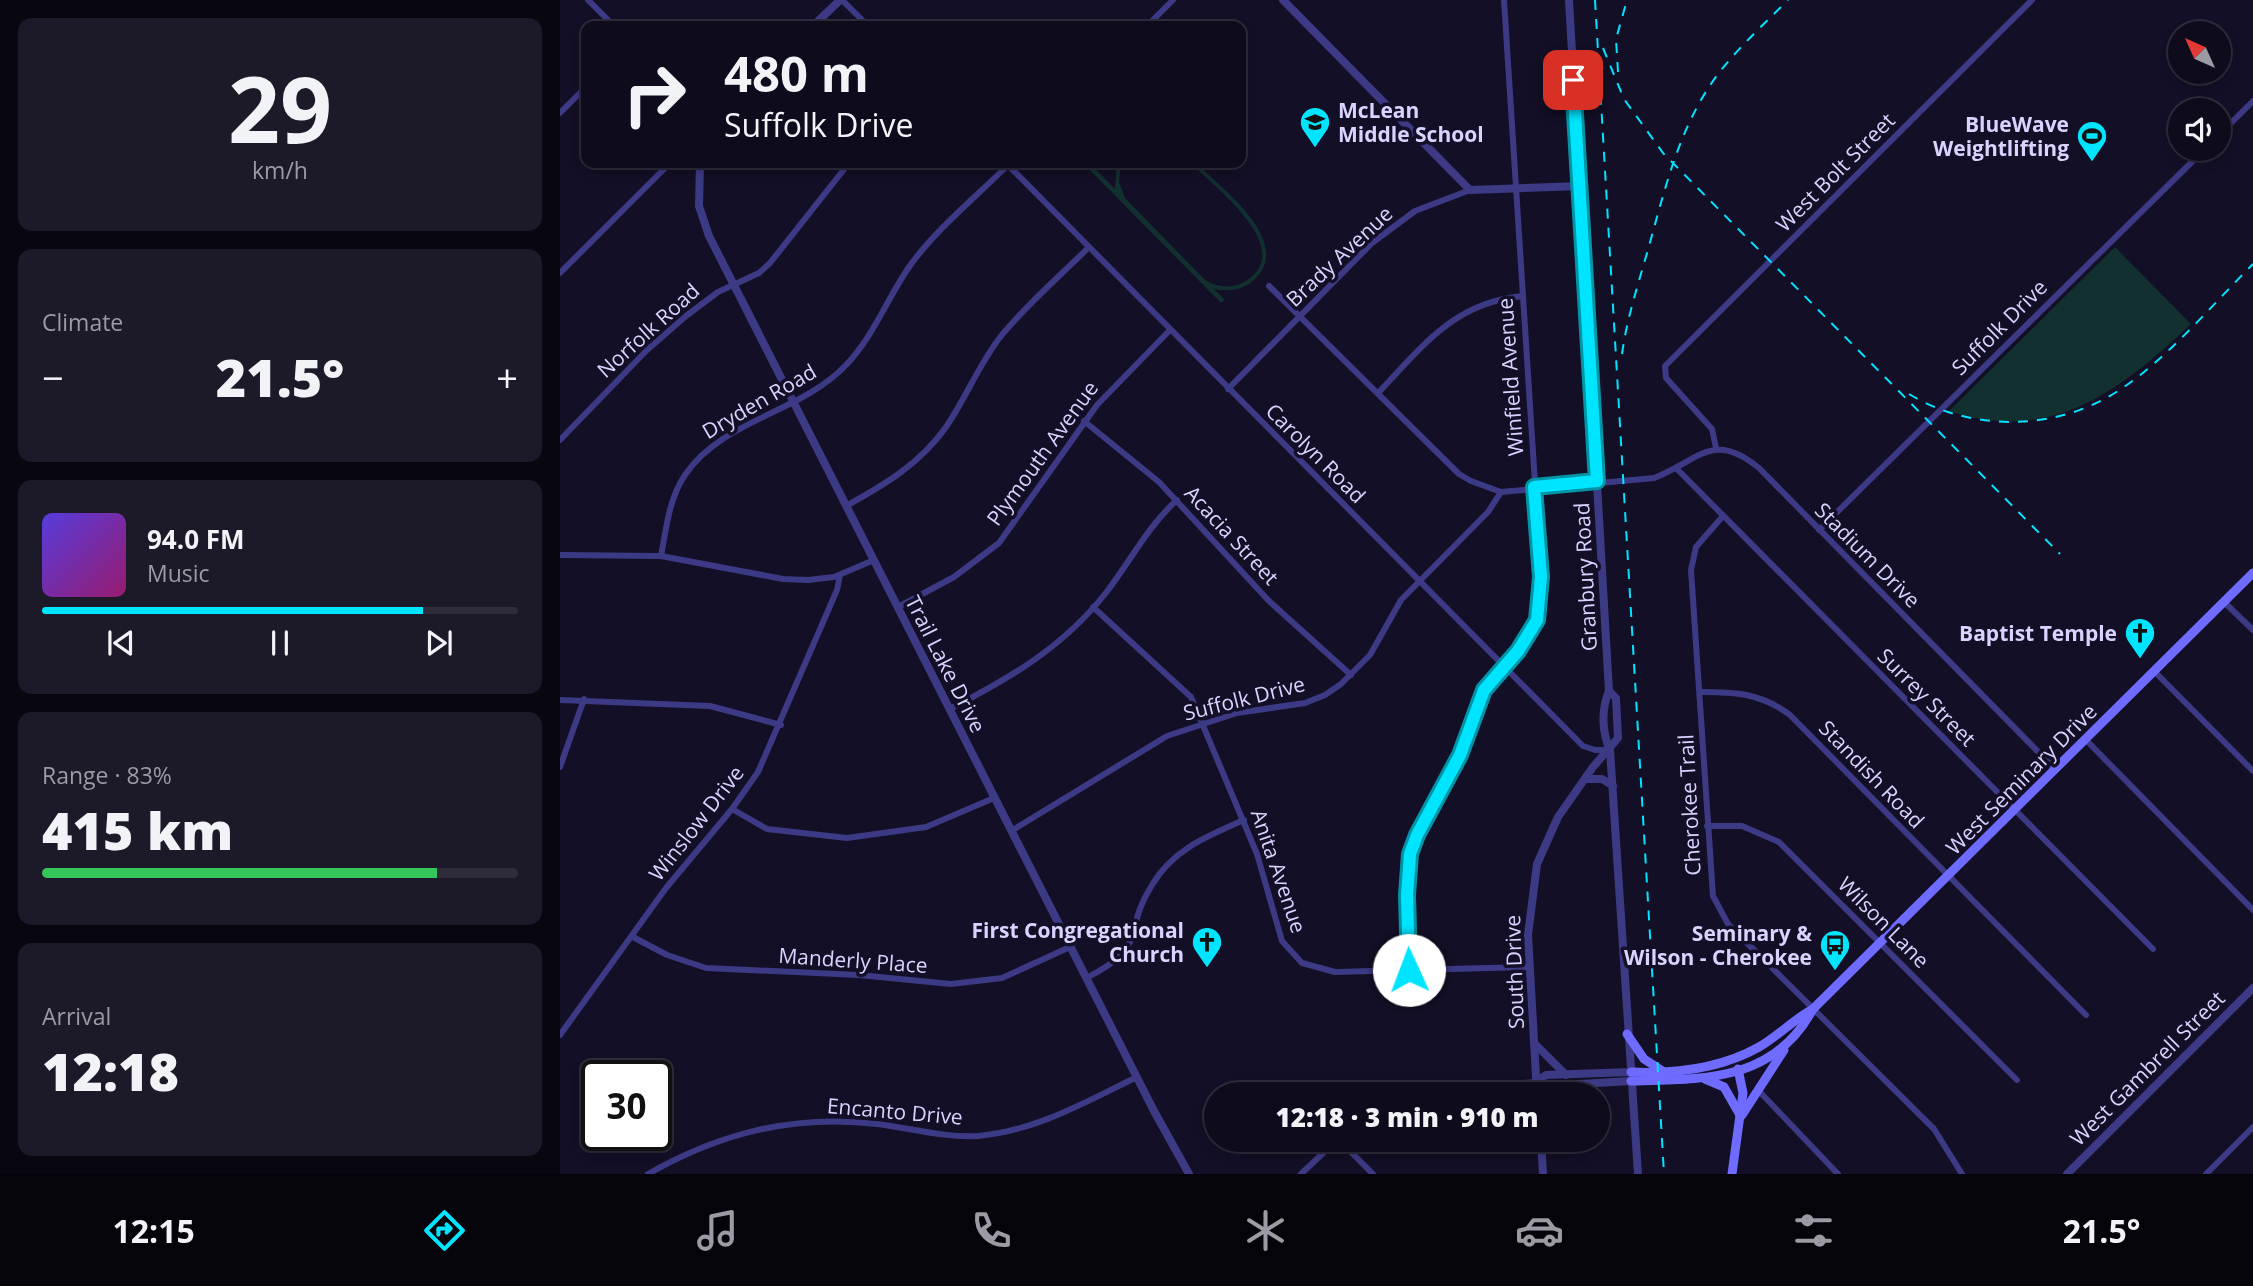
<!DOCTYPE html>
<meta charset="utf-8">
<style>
:root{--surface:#0e0b1c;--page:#1c1929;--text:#f1f3f6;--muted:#9b9ba3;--line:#2e2b3b;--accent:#00e5ff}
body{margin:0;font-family:"Open Sans",sans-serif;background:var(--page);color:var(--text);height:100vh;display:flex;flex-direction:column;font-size:26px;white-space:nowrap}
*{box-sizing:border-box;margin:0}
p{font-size:23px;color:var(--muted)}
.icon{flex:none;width:38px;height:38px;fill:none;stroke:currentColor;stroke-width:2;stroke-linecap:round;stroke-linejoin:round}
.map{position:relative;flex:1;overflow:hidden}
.panel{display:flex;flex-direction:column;gap:18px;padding:18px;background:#08060f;width:560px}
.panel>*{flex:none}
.top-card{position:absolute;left:21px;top:21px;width:665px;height:147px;border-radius:14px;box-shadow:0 4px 10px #0003,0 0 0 2px var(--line);background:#0e0b1c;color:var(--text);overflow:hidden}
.needle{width:46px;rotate:315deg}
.buttons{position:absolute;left:1608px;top:21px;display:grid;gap:14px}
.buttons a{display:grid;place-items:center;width:63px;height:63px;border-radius:50%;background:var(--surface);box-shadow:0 4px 10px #0003,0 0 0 2px var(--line);font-size:35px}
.speed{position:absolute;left:21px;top:1060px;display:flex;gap:14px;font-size:35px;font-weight:700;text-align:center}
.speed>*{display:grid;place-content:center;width:91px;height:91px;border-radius:50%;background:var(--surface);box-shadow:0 4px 10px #0003,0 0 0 2px var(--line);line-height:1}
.speed .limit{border:4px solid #111;border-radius:10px;background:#fff;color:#111}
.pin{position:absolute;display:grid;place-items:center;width:60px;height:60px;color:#fff;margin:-30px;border-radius:14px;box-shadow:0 4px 10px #0006}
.me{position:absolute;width:77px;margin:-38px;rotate:358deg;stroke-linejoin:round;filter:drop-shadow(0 0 5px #0008)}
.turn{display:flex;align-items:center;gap:24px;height:147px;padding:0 28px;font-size:32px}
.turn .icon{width:91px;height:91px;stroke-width:2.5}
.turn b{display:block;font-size:49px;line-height:60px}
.big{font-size:52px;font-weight:800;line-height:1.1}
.panel .widget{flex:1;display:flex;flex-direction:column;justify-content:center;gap:10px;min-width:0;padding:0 24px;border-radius:14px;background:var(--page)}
.panel .dial{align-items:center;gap:0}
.dial b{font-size:91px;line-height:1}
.song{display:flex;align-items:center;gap:21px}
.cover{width:84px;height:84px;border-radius:10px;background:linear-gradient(135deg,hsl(250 70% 55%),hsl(320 70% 35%))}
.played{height:7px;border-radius:4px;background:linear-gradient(90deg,var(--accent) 80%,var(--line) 80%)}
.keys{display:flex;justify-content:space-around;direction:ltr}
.heat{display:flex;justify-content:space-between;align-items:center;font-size:38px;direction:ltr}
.charge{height:10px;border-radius:5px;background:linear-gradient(90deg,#34c759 83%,var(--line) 0)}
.trip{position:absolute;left:644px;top:1082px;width:406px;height:70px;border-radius:35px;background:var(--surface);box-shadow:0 4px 10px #0003,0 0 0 2px var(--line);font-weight:800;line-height:70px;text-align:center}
.menu{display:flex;height:112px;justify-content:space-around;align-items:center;background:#06040b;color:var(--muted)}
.menu .icon{width:49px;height:49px}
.menu .on{color:var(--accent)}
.menu b{font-size:32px;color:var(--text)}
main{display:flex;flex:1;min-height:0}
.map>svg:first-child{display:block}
</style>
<main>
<section class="panel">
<div class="widget dial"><b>29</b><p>km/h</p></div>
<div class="widget"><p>Climate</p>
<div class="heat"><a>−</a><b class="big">21.5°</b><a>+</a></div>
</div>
<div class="widget">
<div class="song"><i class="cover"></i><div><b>94.0 FM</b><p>Music</p></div></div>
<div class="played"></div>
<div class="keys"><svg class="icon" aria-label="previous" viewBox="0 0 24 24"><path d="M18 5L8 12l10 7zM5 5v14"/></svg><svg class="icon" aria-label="pause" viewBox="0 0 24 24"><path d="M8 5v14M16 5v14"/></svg><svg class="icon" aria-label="next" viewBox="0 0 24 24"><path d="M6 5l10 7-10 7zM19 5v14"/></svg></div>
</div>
<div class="widget"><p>Range · 83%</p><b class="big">415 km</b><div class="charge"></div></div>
<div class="widget"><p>Arrival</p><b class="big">12:18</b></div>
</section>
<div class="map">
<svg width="1693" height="1174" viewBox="0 0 1693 1174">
<rect width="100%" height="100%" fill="#130f26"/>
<g fill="#12302f">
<path d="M523 163H529L555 189 557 163H561L559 182 565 198 645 280C658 288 673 289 686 281 737 248 654 187 631 163H636C661 188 734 241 695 279 684 290 669 292 654 289L665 300 661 303Z"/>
<path d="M1555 247 1631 324C1561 390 1492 445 1389 411Z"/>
</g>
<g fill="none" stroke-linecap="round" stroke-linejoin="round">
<g stroke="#3d3a85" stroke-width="6">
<path d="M28 0 54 26"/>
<path d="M282 0 308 26"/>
<path d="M587 26 613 0"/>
<path d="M0 113 26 87"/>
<path d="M1659 135 1693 101"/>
<path d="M446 163 1023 746 1035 750H1050"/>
<path d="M0 273 110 163"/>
<path d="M709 286 899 474 911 481 941 492 1094 478C1140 460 1153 430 1199 468L1495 769"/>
<path d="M668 389 812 243 855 211 910 190"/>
<path d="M818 393C862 347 894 302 963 296"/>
<path d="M524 421 599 482 709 601 791 675"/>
<path d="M0 440 87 350 126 316 158 292 199 273 210 263 289 163"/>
<path d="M1156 448 1152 429 1106 378 1105 366 1472 0"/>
<path d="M1117 469 1593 949"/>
<path d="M286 506C324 485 360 464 386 427 406 398 419 364 441 336 467 304 499 277 528 248"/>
<path d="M1163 516 1136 547 1131 570 1153 896 1168 924 1374 1129 1402 1174"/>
<path d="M1259 530 1645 149"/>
<path d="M0 555 101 556 223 579 248 580 274 577 314 560"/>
<path d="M101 556C106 530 109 498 125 475 163 419 241 413 286 365 313 337 327 299 349 267 376 229 416 197 449 164"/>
<path d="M1664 602 1693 630"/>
<path d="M338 607 394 577 439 543 537 405 610 330"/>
<path d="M533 607 631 697 697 854 722 941 742 963 775 972 970 967"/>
<path d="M1594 671 1693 771"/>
<path d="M1140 692C1175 692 1201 693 1230 715L1526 1015"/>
<path d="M0 700 150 706 221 725"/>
<path d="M390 709C450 678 502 648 545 594 570 562 587 527 617 500"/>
<path d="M1525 739 1693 910"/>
<path d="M0 767 24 699"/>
<path d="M172 809 207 829 287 838 366 827 434 798"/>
<path d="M1147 826H1182L1219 842 1457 1080"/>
<path d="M451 831 607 736 677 713 745 703 765 695 781 684 810 655 841 600 928 512 941 492"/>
<path d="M73 937 107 955 146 968 299 975 391 984 442 978 510 947"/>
<path d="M849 970 847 895 850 854 862 821 900 755 924 690 969 637 977 620 981 577 944 0"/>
<path d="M526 978C591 945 561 934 592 885 613 849 648 836 684 820"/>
<path d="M0 1035 106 888 172 809 198 772 277 590 280 575"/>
<path d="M1198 1090 1278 1174"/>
<path d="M871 1094 911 1087 976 1082"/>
<path d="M778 1139 813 1174"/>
<path d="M88 1174C160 1133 234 1114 317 1124 350 1128 385 1138 418 1136 476 1131 525 1102 577 1077"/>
<path d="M741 1174 778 1139"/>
<path d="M1646 1174 1693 1127"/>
</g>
<g stroke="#3d3a85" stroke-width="8">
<path d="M723 0 910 190 1020 186"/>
<path d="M1009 0 1049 691C1041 709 1042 733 1050 750L1078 1174"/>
<path d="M253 26 280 0"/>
<path d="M140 163 139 206 149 236 594 1111 629 1174"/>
<path d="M1026 779H1042L1053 786"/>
<path d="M974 1043 1006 1075"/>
<path d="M976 1082 986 1075 1071 1072"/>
<path d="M976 1082 985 1086 1071 1081"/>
<path d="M977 1094 968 935 977 864 998 817 1033 767 1058 738 1056 698 1049 691"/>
<path d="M981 1139 983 1174"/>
<path d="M1507 1174 1693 988"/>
</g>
<g stroke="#6f6bff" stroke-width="9">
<path d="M1067 1034 1084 1059 1104 1072"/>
<path d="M1071 1072C1115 1074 1160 1069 1199 1047 1218 1036 1233 1020 1253 1009L1693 573"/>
<path d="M1145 1079 1164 1087 1180 1115"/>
<path d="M1071 1081C1144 1079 1214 1082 1253 1009"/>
<path d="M1182 1115 1224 1050"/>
<path d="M1172 1174 1183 1093 1178 1069"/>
</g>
<g stroke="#00e5ff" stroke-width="2" stroke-dasharray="10 9" stroke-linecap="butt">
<path d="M1035 0 1104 1174"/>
<path d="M1043 48 1064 99 1103 153 1500 554"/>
<path d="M1058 72 1056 39 1067 0"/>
<path d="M1062 354C1067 317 1079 282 1089 246 1106 185 1120 125 1158 74 1179 47 1204 24 1228 0"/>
<path d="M1349 394C1413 433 1499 431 1561 389 1609 357 1652 305 1693 264"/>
</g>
</g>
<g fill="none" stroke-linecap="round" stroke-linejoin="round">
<g stroke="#0095a6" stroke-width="18">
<path id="route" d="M849 970 847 895 850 854 857 835 900 755 924 690 958 651 977 620 981 577 974 487 1037 481 1013 80"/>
</g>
<use href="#route" stroke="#00e5ff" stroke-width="12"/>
</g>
<defs>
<g id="school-pin" transform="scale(1.575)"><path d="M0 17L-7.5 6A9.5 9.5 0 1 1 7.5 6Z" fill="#00e5ff" stroke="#130f26"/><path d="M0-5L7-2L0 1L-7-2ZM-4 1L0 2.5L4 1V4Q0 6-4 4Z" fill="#111"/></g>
<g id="stadium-pin" transform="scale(1.575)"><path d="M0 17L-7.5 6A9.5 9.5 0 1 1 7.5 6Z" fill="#00e5ff" stroke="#130f26"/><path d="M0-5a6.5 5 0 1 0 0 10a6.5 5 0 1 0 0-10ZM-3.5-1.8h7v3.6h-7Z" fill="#111"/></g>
<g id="church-pin" transform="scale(1.575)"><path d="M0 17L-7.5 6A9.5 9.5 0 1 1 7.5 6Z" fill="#00e5ff" stroke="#130f26"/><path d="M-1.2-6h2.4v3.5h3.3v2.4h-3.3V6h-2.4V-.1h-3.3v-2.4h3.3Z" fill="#111"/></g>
<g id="bus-pin" transform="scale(1.575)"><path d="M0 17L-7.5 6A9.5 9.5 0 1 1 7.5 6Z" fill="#00e5ff" stroke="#130f26"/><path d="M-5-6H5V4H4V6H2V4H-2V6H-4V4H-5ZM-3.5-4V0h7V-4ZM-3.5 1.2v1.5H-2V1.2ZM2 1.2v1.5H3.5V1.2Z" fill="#111"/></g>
</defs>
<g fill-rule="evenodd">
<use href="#school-pin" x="755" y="122"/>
<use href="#stadium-pin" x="1532" y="136"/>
<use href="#church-pin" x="1580" y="633"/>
<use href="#church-pin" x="647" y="942"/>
<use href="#bus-pin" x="1275" y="945"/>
</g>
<g text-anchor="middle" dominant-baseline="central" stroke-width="7" stroke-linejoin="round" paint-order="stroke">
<g font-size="21" font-weight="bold" fill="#d9d4ff" stroke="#130f26" text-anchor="end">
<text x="778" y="110" text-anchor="start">McLean<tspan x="778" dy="24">Middle School</tspan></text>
<text x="1509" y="124">BlueWave<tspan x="1509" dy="24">Weightlifting</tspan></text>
<text x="1557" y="633">Baptist Temple</text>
<text x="624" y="930">First Congregational<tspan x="624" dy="24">Church</tspan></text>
<text x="1252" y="933">Seminary &amp;<tspan x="1252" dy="24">Wilson - Cherokee</tspan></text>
</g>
<g font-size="21" fill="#d9d4ff" stroke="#130f26">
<text transform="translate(1275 172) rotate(-45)">West Bolt Street</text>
<text transform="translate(779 256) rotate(-43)">Brady Avenue</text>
<text transform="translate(1439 327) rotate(-45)">Suffolk Drive</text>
<text transform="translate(88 330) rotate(-42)">Norfolk Road</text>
<text transform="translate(950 377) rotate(-94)">Winfield Avenue</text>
<text transform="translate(199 401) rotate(-30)">Dryden Road</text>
<text transform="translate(482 453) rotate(-54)">Plymouth Avenue</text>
<text transform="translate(756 453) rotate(45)">Carolyn Road</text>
<text transform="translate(672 535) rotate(47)">Acacia Street</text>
<text transform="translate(1308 555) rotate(45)">Stadium Drive</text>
<text transform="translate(1025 577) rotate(-93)">Granbury Road</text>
<text transform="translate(386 664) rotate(63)">Trail Lake Drive</text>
<text transform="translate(1367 697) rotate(45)">Surrey Street</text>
<text transform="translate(684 698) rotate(-14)">Suffolk Drive</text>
<text transform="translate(1312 774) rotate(46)">Standish Road</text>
<text transform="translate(1461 779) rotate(-45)">West Seminary Drive</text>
<text transform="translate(1129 805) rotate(-93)">Cherokee Trail</text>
<text transform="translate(136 823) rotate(-52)">Winslow Drive</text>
<text transform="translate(719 871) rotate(71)">Anita Avenue</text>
<text transform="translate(1324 922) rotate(45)">Wilson Lane</text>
<text transform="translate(293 960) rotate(4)">Manderly Place</text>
<text transform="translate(954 972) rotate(-92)">South Drive</text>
<text transform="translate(1587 1068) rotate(-45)">West Gambrell Street</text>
<text transform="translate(335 1111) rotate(5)">Encanto Drive</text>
</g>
</g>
</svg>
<div class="buttons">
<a><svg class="needle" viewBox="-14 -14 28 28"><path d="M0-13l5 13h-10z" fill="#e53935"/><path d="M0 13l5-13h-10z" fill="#9b9ba3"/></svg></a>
<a><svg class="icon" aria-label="sound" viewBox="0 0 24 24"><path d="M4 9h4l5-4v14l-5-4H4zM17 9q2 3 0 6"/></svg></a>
</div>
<div class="speed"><div class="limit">30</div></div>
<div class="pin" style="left:1013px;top:80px;background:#d93025"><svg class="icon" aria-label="arrive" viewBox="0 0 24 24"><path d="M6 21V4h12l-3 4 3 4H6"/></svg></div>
<svg class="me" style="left:849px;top:970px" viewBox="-20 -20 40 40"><circle r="19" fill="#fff"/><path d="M0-13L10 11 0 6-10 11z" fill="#00e5ff"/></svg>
<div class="trip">12:18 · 3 min · 910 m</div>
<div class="top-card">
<div class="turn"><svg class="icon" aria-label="right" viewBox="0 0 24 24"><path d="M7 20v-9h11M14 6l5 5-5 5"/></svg><div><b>480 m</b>Suffolk Drive</div></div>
</div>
</div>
</main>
<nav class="menu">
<b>12:15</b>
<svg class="icon on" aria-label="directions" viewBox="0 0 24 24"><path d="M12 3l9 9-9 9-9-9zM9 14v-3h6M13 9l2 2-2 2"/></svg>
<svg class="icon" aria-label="music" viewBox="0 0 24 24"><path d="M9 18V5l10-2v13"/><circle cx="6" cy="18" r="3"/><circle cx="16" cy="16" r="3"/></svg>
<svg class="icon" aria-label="phone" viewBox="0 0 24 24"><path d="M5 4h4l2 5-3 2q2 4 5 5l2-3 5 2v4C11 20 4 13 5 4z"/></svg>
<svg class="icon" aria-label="climate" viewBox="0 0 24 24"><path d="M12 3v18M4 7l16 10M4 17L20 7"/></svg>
<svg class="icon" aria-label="car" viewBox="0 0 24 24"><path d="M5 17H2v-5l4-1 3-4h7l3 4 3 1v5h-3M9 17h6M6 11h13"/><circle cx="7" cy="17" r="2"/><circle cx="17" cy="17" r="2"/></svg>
<svg class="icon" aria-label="filters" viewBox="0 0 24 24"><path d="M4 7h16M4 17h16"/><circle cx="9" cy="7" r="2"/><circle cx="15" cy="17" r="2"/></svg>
<b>21.5°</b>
</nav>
